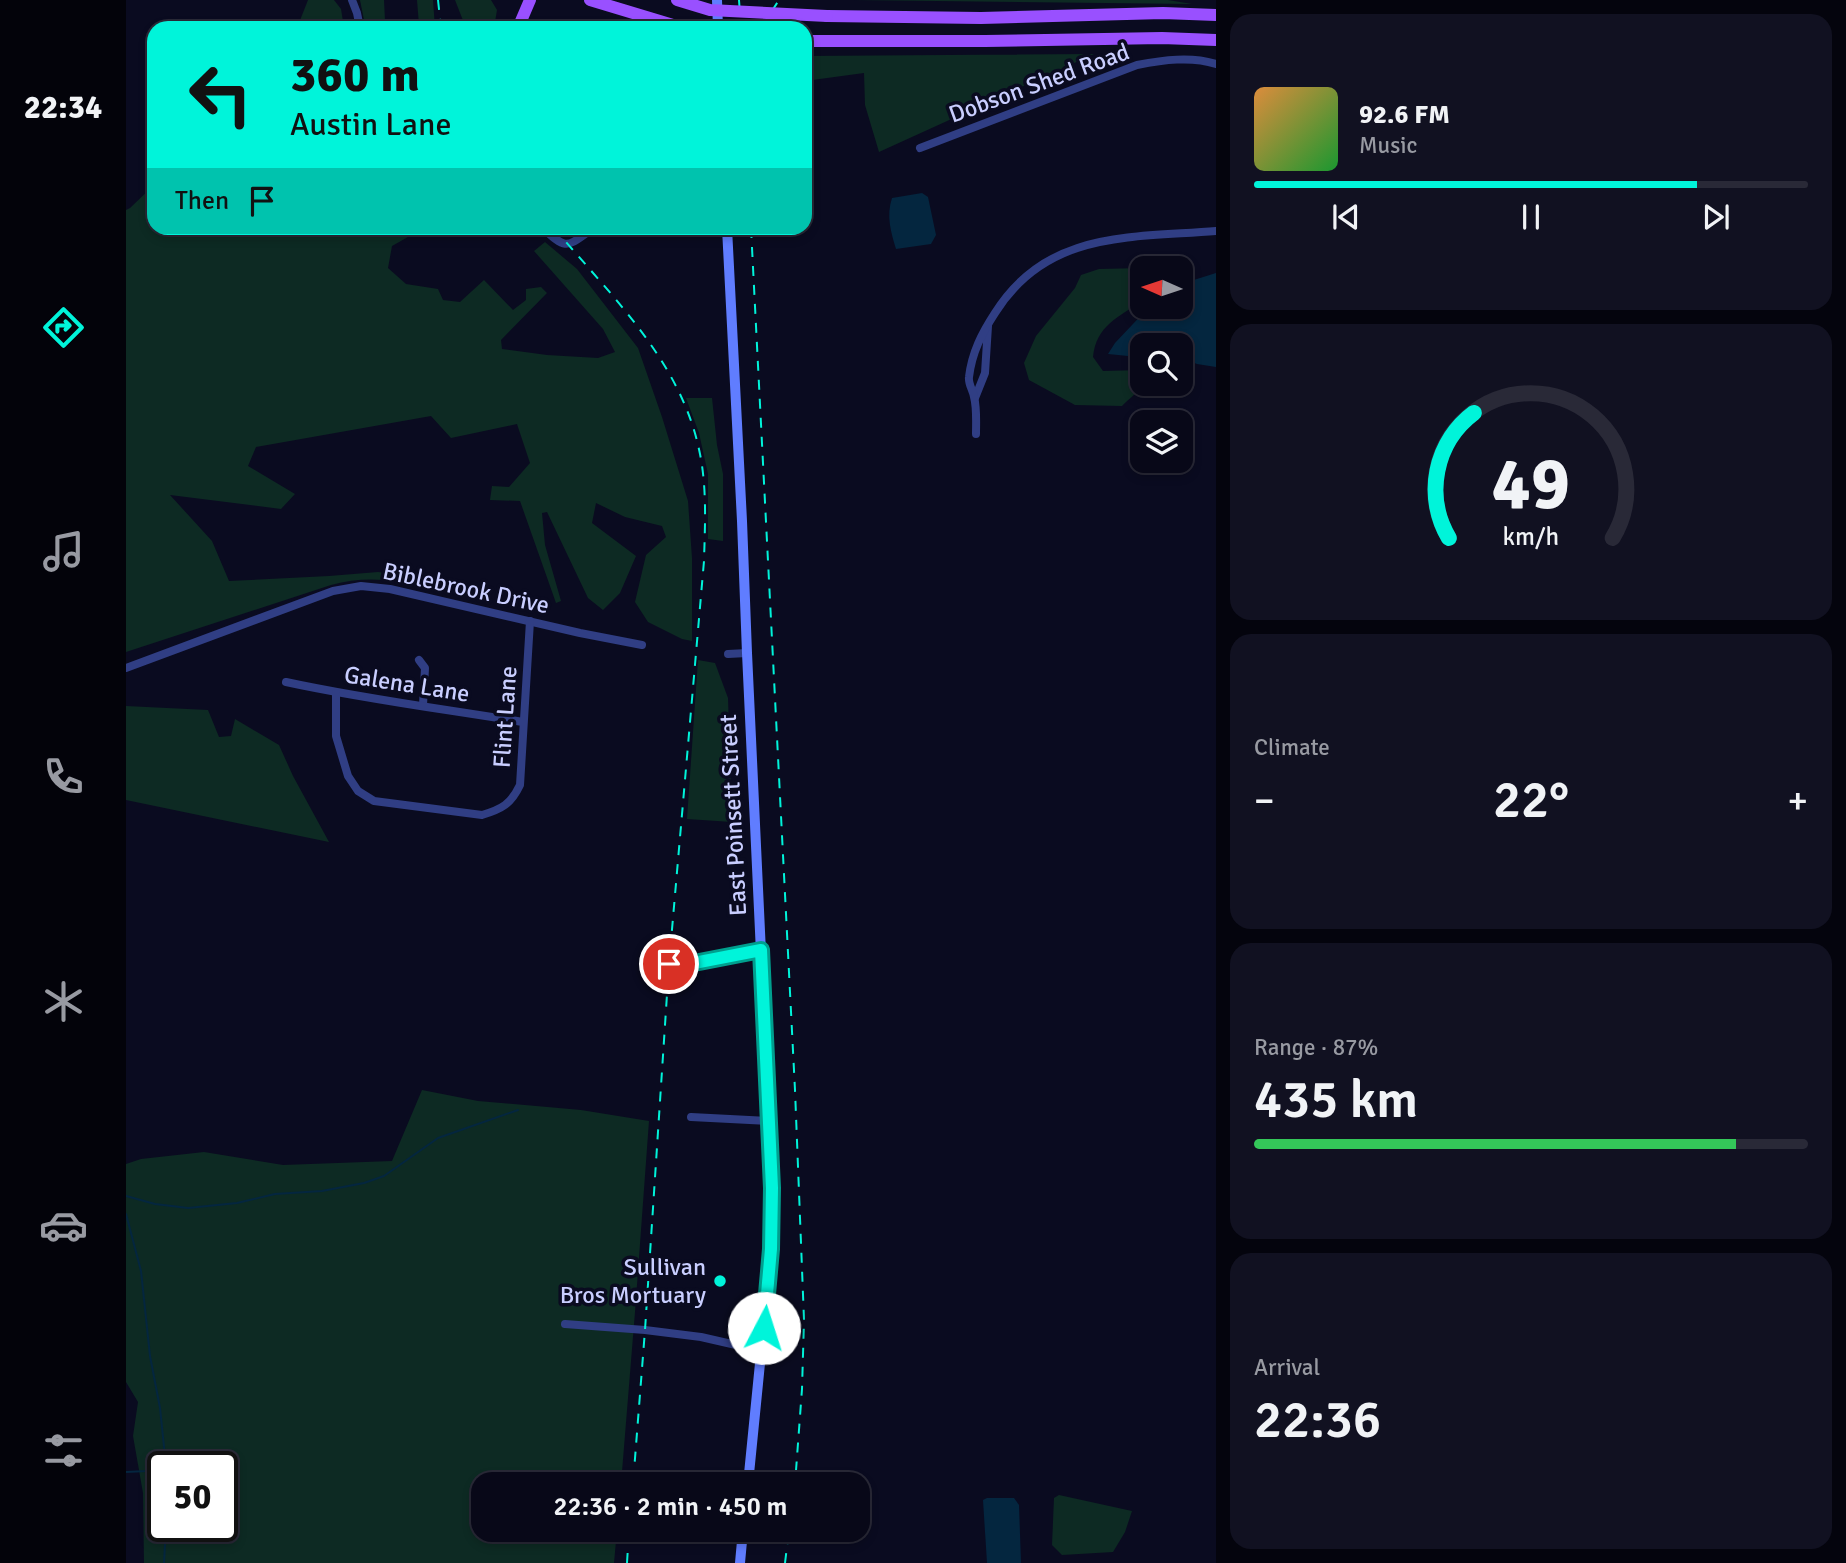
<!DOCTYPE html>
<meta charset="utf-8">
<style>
:root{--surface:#080818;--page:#111121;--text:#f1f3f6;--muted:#989aa2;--line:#292937;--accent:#00f4da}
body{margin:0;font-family:Signika,sans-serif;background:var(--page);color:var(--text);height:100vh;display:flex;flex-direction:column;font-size:26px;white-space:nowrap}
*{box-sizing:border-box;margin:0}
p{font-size:23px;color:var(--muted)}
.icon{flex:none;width:38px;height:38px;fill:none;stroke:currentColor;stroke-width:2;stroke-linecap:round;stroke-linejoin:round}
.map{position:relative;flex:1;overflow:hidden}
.panel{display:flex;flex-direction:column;gap:14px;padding:14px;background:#04040d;width:630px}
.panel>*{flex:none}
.top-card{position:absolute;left:21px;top:21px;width:665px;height:214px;border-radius:21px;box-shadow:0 4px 10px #0003,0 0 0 2px var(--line);background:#00f4da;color:#111;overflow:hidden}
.needle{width:46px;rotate:273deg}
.tools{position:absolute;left:1004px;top:256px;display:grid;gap:14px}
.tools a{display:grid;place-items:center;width:63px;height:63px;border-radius:14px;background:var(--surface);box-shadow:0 4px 10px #0003,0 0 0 2px var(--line);font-size:35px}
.speed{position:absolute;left:21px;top:1451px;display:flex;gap:14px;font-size:35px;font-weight:700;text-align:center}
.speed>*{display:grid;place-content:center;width:91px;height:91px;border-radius:50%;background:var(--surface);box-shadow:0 4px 10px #0003,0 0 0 2px var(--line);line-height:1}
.speed .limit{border:4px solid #111;border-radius:10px;background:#fff;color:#111}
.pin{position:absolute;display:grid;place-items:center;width:60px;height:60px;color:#fff;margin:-30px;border:4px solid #fff;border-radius:50%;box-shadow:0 2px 7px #0007}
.me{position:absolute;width:77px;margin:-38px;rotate:5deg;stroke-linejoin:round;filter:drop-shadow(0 0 5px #0008)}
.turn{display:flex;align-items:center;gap:24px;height:147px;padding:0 28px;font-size:32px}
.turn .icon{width:91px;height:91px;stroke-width:2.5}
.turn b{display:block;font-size:49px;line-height:60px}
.then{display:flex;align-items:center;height:66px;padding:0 28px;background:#0003;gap:14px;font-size:26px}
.big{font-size:52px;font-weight:600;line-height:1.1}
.panel .tile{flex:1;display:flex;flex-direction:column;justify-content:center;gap:10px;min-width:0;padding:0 24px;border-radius:21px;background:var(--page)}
.panel .dial{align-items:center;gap:0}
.dial svg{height:182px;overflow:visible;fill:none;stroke:var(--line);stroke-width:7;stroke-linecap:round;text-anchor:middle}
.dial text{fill:var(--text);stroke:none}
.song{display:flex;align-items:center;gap:21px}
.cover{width:84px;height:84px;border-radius:10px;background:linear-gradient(135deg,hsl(30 70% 55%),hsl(130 70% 35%))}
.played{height:7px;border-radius:4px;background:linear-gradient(90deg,var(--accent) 80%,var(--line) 80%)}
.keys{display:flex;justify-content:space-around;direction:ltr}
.heat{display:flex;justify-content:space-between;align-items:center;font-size:38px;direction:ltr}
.charge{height:10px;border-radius:5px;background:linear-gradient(90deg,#34c759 87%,var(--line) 0)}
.trip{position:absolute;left:345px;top:1472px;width:399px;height:70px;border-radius:21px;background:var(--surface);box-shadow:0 4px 10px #0003,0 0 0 2px var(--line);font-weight:600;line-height:70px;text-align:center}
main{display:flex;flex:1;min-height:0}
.menu{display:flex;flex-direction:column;width:126px;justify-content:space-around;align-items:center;background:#03030a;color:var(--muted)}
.menu .icon{width:49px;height:49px}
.menu .active{color:var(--accent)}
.menu b{font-size:32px;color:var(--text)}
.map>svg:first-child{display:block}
</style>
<main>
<nav class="menu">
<b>22:34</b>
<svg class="icon active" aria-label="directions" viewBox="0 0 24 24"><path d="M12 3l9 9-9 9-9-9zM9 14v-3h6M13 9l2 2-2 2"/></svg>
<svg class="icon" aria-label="music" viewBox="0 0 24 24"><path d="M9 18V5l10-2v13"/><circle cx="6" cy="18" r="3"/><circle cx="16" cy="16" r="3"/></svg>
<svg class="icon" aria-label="phone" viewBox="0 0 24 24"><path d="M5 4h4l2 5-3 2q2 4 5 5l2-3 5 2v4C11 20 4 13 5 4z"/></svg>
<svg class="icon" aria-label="climate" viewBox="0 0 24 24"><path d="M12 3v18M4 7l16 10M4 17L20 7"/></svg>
<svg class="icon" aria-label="car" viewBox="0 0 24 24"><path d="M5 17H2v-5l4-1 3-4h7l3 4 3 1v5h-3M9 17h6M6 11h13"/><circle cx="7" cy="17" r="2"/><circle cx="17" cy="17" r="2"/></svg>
<svg class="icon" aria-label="filters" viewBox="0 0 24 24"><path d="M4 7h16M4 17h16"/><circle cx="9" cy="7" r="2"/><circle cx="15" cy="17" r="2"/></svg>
</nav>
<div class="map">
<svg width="1090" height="1563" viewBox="0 0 1090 1563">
<rect width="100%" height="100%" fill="#0a0b20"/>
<g fill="#0d2a23" fill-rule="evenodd">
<path d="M182 0H208L215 9 218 28H171Z"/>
<path d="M234 0H258L259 21 238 20Z"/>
<path d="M291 0H307L309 28H273L293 25Z"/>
<path d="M329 0H365L371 10 368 28H337L338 23Z"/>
<path d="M727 0H1042L1066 4Z"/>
<path d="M968 54 753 152 739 105 738 73 679 81V56Z"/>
<path d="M28 185V228H298L266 246 262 268 280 284 312 289 317 300 334 302 358 280 387 310 400 300V289L415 287 421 293 375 340 376 349 421 355 472 358 489 352 477 329 408 251 419 242 451 269 512 348 536 417 562 501 566 558V641L556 639 522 622 509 602 520 555 540 537 536 526 499 517 470 503 466 523 510 556 494 593 477 610 462 598 421 512 416 513 419 545 435 601 430 603 394 501 364 500 366 486 383 487 404 463 391 424 325 438 305 416 130 447 122 466 169 494 155 509 44 495 86 541 103 581 203 576 252 572 273 575 272 582C248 578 229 579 205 585L0 652V210L4 208Z"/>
<path d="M1017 268V301C993 316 970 326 967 357L977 371 1017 370C1017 391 1010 392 996 406L949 405 903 380 898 363 910 336 949 288 955 275 973 269Z"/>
<path d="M560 398H586L591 445 597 474V541L582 539V474L573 433Z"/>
<path d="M572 660 589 663 602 698 606 822 561 819Z"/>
<path d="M0 706 82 710 93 737 105 736 109 719 153 745 167 776 203 842 0 800Z"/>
<path d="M296 1090 352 1101 455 1110 523 1121 509 1312 495 1484H357V1530H491L488 1563H18L17 1493 7 1436 12 1402 0 1382V1164L15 1159 78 1152 157 1165 266 1161ZM37 1466H96V1526H37Z"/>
<path d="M933 1495 1006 1511 999 1532 987 1552 936 1555 926 1545 928 1498Z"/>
</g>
<g fill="#04263f">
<path d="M796 193 802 197 810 235 805 244 770 249C765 232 760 216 766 198Z"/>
<path d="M1090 273V367L1071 364 1056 358 1055 345H1017V355L1002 356 982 354 989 343 1024 306H1055V284Z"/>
<path d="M861 1498H888L893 1505 895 1563H861L857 1500Z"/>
</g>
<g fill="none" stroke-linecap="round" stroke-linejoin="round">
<g stroke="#04263f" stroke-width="2">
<path d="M0 1196 29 1204 62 1208 111 1203 149 1194 196 1191 238 1183 258 1176 312 1138 392 1110"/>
<path d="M0 1214 15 1271 24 1356 34 1408 40 1466"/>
<path d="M0 1472 21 1471 37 1467"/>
<path d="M38 1563 40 1526"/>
</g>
<g stroke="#303e84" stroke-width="8">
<path d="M226 0 231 13 234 28"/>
<path d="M794 148 1011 65C1037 60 1065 56 1090 64"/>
<path d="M417 228C442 252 441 246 468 228"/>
<path d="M849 398 859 373 862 326"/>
<path d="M850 434C850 422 851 408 848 397 847 390 842 384 843 377 846 352 856 333 869 313 921 230 1005 238 1090 231"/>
<path d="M602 654 621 653"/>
<path d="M293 660 299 668 297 705"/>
<path d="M0 668 207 591 235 586 264 589 454 633 516 645"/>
<path d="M160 682C238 699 318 709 397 722"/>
<path d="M210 693V736L222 776 232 791 248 801 356 815C376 809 385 804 394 785L404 621"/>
<path d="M522 972 543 964 568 963 635 950"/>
<path d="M565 1117 643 1121"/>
<path d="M439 1324 519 1330 575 1337 610 1345 636 1347"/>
</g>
<g stroke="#607dff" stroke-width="10">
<path d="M591 0 592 28"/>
<path d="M601 228 616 521 621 653 646 1188 643 1273 622 1484"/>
<path d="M614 1563 617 1530"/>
</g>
<g stroke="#9950ff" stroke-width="12">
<path d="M464 0 557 28"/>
<path d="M701 16 855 18 1037 13 1090 15"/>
<path d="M392 28 404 0"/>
<path d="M679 41H859L1036 38 1090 40"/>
</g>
<g stroke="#00f4da" stroke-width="2" stroke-dasharray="10 9" stroke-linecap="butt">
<path d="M312 0 315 28"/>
<path d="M613 0 615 28"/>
<path d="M637 28 640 20 653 0"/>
<path d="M428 228C486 297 556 362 574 454 581 489 579 525 578 561L543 964 519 1330 507 1484"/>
<path d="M625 228 669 1090 678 1320 676 1389 669 1484"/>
<path d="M501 1563 503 1530"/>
<path d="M659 1563 663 1530"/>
</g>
<path stroke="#9950ff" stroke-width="12" d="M551 0 584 10 701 16"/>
</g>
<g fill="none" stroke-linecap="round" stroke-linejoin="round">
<g stroke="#009f8e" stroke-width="18">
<path id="route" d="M543 964 568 963 635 950 646 1188 645 1249 638 1328"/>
</g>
<use href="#route" stroke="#00f4da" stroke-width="12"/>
</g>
<circle fill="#00f4da" stroke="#0a0b20" stroke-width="2.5" cx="594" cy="1281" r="7"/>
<g text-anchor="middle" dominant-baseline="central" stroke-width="7" stroke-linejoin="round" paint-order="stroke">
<g font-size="24" fill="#c9ceff" stroke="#0a0b20">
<text transform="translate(913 83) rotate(-20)">Dobson Shed Road</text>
<text transform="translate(340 588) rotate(12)">Biblebrook Drive</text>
<text transform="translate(281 684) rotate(9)">Galena Lane</text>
<text transform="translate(379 717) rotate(-86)">Flint Lane</text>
<text transform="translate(607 815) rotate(-93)">East Poinsett Street</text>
</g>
<g font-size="24" fill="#c9ceff" stroke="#0a0b20" text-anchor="end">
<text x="580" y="1267">Sullivan<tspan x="580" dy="28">Bros Mortuary</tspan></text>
</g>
</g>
</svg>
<div class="tools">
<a><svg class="needle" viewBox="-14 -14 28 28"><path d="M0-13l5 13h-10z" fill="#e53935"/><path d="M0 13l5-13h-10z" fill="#989aa2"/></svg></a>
<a><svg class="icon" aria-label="search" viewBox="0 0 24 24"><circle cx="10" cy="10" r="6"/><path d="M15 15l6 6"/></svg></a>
<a><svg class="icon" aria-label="layers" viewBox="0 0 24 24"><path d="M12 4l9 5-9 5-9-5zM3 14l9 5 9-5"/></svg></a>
</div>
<div class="speed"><div class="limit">50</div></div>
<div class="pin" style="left:543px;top:964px;background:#d93025"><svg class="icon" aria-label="arrive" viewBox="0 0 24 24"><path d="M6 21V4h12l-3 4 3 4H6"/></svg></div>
<svg class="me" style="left:638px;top:1328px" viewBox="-20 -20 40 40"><circle r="19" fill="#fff"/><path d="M0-13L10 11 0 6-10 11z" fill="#00f4da"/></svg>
<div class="trip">22:36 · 2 min · 450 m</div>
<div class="top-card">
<div class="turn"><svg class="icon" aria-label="left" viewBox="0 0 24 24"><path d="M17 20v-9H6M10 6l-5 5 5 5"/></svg><div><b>360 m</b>Austin Lane</div></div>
<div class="then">Then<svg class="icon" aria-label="arrive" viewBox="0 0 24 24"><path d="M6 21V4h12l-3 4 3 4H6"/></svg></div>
</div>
</div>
<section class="panel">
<div class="tile">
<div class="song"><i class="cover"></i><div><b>92.6 FM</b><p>Music</p></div></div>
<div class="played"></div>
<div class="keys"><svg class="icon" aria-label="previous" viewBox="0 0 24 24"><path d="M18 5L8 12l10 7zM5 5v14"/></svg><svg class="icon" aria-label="pause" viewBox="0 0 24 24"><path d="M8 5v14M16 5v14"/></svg><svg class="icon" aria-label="next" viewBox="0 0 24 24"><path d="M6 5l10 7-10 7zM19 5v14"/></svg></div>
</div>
<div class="tile dial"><svg viewBox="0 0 100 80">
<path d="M14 69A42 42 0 1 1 86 69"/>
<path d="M14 69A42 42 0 0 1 25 14" stroke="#00f4da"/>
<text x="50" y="56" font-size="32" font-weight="700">49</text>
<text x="50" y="72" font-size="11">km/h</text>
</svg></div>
<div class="tile"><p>Climate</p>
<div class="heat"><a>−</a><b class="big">22°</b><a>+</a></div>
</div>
<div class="tile"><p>Range · 87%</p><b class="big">435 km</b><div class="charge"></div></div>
<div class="tile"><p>Arrival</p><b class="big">22:36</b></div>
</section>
</main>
